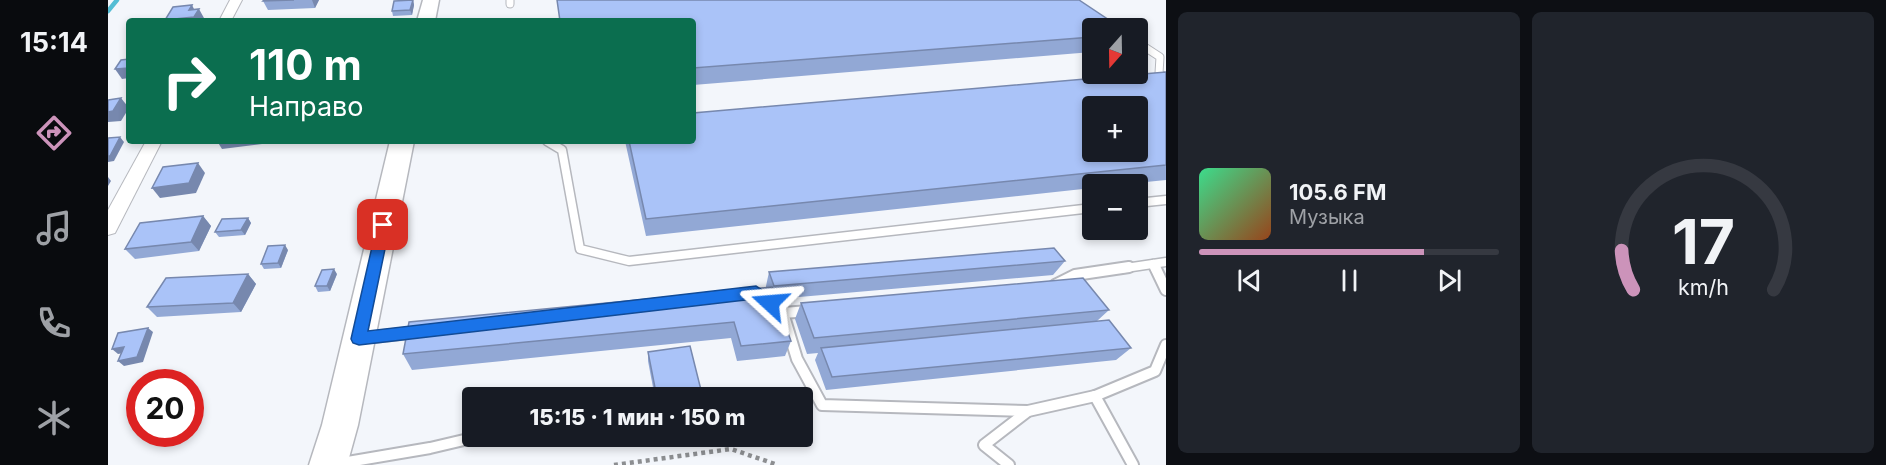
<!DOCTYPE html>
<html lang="ru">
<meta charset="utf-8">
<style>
:root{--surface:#171b24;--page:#20242c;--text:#f1f3f6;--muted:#9ea1a6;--line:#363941;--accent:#cc93ba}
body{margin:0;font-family:Inter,sans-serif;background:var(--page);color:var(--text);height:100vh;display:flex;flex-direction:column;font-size:22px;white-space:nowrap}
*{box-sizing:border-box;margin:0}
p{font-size:20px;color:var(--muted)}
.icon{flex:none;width:33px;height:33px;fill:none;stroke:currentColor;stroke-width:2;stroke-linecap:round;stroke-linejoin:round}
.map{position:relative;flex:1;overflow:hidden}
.side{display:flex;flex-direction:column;gap:12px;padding:12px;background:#0d0f14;width:720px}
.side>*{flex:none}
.top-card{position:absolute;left:18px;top:18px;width:570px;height:126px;border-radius:6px;box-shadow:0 3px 9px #0003;background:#0b6e4f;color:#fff;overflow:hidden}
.needle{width:39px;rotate:200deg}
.controls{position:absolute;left:974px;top:18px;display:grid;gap:12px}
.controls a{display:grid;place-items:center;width:66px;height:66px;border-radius:6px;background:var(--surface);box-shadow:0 3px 9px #0003;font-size:30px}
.speed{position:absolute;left:18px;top:369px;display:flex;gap:12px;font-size:30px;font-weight:700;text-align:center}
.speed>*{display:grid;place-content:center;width:78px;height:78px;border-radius:50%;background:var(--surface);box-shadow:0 3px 9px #0003;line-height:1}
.speed .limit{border:9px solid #d22;background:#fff;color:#111}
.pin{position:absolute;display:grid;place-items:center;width:51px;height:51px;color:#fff;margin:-26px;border-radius:12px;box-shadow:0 3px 9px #0006}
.me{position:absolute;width:66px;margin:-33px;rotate:289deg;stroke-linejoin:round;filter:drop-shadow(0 0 4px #0008)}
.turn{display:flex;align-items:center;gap:21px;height:126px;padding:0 24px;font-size:27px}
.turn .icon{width:78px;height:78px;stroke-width:2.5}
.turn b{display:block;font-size:42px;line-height:51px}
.side .card{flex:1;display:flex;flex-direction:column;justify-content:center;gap:9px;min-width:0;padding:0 21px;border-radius:9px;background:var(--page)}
.side .dial{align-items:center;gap:0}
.dial svg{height:156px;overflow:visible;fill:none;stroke:var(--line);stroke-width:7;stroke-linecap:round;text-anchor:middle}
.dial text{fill:var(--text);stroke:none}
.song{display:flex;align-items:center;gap:18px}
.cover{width:72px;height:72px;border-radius:9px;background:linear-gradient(135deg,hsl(150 70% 55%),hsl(20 70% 35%))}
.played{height:6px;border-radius:3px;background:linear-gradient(90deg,var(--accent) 75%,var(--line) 75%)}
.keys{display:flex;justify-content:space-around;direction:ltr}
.side .tiles{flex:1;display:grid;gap:12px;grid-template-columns:repeat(2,1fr)}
.trip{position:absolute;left:354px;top:387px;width:351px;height:60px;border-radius:6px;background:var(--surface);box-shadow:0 3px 9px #0003;font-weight:800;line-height:60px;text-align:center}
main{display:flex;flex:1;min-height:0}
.dock{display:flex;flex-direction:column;width:108px;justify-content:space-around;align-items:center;background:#090b0e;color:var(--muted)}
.dock .icon{width:42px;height:42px}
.dock .active{color:var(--accent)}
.dock b{font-size:27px;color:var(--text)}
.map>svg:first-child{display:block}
</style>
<main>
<nav class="dock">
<b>15:14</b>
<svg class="icon active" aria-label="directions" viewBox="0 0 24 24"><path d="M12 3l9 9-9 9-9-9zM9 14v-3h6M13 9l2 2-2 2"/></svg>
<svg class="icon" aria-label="music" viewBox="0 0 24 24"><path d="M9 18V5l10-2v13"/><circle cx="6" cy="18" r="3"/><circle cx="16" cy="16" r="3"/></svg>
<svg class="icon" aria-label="phone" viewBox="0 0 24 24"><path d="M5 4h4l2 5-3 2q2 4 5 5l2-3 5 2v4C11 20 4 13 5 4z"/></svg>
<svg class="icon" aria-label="climate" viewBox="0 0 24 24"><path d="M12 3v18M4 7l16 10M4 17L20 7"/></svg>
</nav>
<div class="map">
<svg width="1058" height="465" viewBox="0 0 1058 465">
<rect width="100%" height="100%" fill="#f3f6fb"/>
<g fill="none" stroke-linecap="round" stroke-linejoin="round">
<path stroke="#54bdd4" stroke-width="4.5" d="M0 11 9 0"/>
<g stroke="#b6b8be" stroke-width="9">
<g id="lane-far2">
<path d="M402 0V4"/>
<path d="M1029 42 1052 57 1051 73 1058 78"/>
</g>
</g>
<g stroke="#b6b8be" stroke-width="11">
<g id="lane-far1">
<path d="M439 141 454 150 472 249 521 261 984 208"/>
<path d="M1029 203 1058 200"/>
<path d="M1045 264 1047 269"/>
<path d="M1011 269 1058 262"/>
</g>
</g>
<g stroke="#b6b8be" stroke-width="14">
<g id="lane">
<path d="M1047 267 1058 290"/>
<path d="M947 285 967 275 1021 267"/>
<path d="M664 304 675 313 689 359 714 405 920 411"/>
<path d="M675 313 701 311"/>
<path d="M256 338 311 332"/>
<path d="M987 396 1025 465"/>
<path d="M228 464 322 448 373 436"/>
<path d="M901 465 876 445 920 411 987 396 1047 371 1058 345"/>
</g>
</g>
<g stroke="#b6b8be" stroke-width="2">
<g id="street">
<path d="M122 0H134L123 21H111Z"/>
<path d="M38 141H54L7 233 0 235V210Z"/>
</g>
</g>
<g stroke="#b6b8be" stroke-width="3">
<g id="secondary">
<path d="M315 0H331L327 21H309Z"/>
<path d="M282 141H306L250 425 239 465H201L214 425Z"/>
</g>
</g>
<path stroke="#8c8e91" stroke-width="4.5" stroke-dasharray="4 4" stroke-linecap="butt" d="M506 465 623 449 670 465"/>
<use href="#lane-far2" stroke="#fff" stroke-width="7"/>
<use href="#lane-far1" stroke="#fff" stroke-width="8"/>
<use href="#lane" stroke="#fff" stroke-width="10"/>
<use href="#street" fill="#fff" fill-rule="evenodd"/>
<use href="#secondary" fill="#fff" fill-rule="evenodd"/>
</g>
<g fill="#92a8d5">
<path d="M156 0H211L207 8 160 10 155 1Z"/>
<path d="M305 0 306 5 304 15 285 16 284 11Z"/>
<path d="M585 21 984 28V52L585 85Z"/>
<path d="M1058 72V180L1018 184H984V188L538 236 517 141H585Z"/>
<path d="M95 216 103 226 91 251 27 259 17 249Z"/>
<path d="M140 218 143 223 137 235 111 237 107 232Z"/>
<path d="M180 250 173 268 156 269 153 264Z"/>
<path d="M957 261 945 275 668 299 683 341 677 356 629 361 623 338 304 370 295 354 658 288V286L661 272Z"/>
<path d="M140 274 148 284 133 312 49 317 39 307Z"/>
<path d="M229 274 222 291 210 292 207 286Z"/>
<path d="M693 303 1001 310 989 321 1023 348 1008 360 718 390 707 360 710 353 699 354 687 319Z"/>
<path d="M540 352 595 398H547L540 361Z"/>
</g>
<g fill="#7788ae">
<path d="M204 0H211L207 8Z"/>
<path d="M305 0 306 5 304 15 302 10Z"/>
<path d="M84 5 88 13 91 9 96 18 94 21H58L57 20 81 10Z"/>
<path d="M21 68V78L14 79 7 69Z"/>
<path d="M13 98 21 108 13 121 0 122V112Z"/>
<path d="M12 137 16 142 6 161 0 162V156Z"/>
<path d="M109 141H154V144L114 149Z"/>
<path d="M90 163 97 173 88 193 52 198 44 188Z"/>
<path d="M0 177 3 181 0 186Z"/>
<path d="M95 216 103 226 91 251 83 242Z"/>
<path d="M140 218 143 223 137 235 133 230Z"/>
<path d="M177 245 180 250 173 268 170 263Z"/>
<path d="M226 269 229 274 222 291 219 286Z"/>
<path d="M140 274 148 284 133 312 125 303Z"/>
<path d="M40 328 45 332 35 362 16 366 10 361Z"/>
<path d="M16 347 22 352 10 354 4 349Z"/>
</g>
<g fill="#aac3f8" stroke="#7788ae" stroke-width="1.5" fill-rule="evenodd">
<path d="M156 0H186L155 1Z"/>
<path d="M305 0 302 10 284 11 286 1Z"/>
<path d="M449 0H971L1013 28H984V37L585 68V21H452Z"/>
<path d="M84 5 81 10 91 9 86 17 57 20 65 7Z"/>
<path d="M21 59V68L7 69 13 60Z"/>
<path d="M1058 72V165L538 219 521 141H585V113ZM984 106H1029V152H984Z"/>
<path d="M13 98 5 111 0 112V100Z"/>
<path d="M12 137 2 156H0V138Z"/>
<path d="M90 163 81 183 44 188 55 167Z"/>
<path d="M95 216 83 242 17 249 32 223Z"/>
<path d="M140 218 133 230 107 232 114 219Z"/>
<path d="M177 245 170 263 153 264 160 246Z"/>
<path d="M946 248 957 261 666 286 661 272Z"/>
<path d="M226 269 219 286H207L214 270Z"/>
<path d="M140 274 125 303 39 307 58 278Z"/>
<path d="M975 278 1001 310 706 338 693 303Z"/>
<path d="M664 287 683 341 633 346 626 322 295 354 301 322Z"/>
<path d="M1001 320 1023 348 724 377 713 348Z"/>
<path d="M40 328 29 357 10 361 16 347 4 349 10 333Z"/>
<path d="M582 346 595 398H549L540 352Z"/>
</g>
<path fill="#1a73e8" stroke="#114b97" stroke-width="1.5" d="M275 220 282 225 260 331 648 286 667 298 670 303 667 307 662 309 646 299 251 345 245 343 243 339 269 225Z"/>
</svg>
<div class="controls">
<a><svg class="needle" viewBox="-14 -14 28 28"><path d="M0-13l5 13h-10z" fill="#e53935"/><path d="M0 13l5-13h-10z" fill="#9ea1a6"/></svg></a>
<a>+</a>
<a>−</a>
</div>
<div class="speed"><div class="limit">20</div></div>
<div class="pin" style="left:275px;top:225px;background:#d93025"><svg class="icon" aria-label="arrive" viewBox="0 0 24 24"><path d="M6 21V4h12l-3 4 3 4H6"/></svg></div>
<svg class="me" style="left:662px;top:303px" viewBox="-20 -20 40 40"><path d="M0-17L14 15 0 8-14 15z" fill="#1a73e8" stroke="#fff" stroke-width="4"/></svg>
<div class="trip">15:15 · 1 мин · 150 m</div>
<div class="top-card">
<div class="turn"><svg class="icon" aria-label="right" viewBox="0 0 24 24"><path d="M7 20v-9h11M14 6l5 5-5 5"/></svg><div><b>110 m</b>Направо</div></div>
</div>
</div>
<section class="side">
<div class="tiles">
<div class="card">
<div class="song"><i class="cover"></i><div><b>105.6 FM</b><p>Музыка</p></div></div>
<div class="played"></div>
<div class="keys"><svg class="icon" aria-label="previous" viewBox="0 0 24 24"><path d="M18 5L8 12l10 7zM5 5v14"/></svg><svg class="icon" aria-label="pause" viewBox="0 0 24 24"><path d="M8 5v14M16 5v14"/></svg><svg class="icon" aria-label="next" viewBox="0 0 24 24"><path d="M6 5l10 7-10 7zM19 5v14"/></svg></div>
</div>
<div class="card dial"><svg viewBox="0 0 100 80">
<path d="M14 69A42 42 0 1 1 86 69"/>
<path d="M14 69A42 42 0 0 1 8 49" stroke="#cc93ba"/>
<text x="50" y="56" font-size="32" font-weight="700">17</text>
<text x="50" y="72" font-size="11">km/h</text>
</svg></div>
</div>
</section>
</main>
